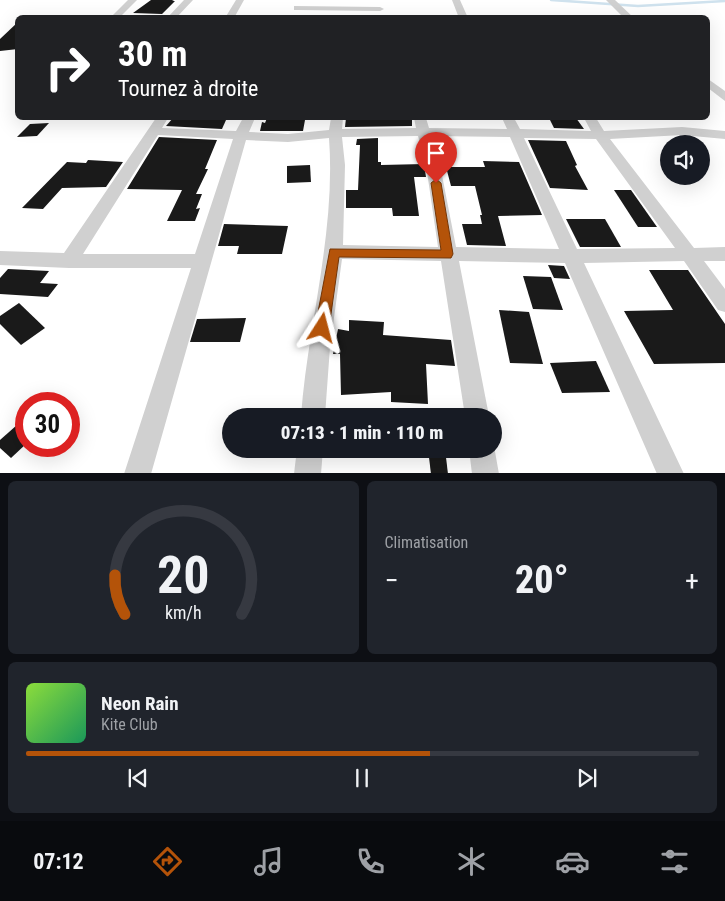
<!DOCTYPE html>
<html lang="fr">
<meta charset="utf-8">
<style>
:root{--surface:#171b24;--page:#20242c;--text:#f1f3f6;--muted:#9ea1a6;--line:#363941;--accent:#b45309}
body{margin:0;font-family:"Roboto Condensed",sans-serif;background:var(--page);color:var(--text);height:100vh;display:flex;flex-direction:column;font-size:19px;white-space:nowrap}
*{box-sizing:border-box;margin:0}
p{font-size:16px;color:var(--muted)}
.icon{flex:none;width:28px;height:28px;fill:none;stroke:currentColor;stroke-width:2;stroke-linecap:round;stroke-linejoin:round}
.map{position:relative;height:473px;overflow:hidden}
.panel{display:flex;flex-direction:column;gap:8px;padding:8px;background:#0d0f14;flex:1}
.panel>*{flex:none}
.top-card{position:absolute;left:15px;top:15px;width:695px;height:105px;border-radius:8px;box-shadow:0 5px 20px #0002;background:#202124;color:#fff;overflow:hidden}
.controls{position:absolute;left:660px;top:135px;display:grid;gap:10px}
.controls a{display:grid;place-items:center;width:50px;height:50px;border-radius:50%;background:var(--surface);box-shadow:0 5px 20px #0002;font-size:25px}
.speed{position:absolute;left:15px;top:392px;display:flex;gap:10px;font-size:25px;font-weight:700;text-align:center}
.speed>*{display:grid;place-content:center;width:65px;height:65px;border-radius:50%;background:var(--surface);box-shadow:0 5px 20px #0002;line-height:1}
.speed .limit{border:8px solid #d22;background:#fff;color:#111}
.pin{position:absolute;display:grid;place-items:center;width:42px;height:42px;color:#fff;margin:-51px -21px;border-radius:50% 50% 50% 0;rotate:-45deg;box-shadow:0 0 5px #0007}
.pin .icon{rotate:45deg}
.me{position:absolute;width:55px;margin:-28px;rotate:9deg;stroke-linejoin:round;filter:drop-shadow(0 0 4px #0008)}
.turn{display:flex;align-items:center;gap:18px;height:105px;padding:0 20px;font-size:22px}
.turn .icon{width:65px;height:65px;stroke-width:2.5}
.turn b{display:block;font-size:35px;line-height:42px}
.big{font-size:38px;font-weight:800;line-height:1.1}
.panel .tile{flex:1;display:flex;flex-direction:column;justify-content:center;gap:8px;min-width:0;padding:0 18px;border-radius:8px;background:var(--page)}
.panel .dial{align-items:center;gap:0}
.dial svg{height:130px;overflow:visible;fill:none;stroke:var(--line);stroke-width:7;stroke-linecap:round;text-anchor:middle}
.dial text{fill:var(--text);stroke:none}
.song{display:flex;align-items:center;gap:15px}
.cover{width:60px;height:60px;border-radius:8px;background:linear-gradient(135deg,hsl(90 70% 55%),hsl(150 70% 35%))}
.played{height:5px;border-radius:2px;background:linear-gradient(90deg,var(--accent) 60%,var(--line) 60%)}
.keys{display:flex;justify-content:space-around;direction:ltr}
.heat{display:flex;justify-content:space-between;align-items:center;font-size:28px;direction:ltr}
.panel .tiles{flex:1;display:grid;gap:8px;grid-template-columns:1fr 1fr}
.tile:last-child{grid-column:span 2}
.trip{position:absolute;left:222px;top:408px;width:280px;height:50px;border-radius:25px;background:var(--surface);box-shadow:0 5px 20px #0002;font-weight:800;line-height:50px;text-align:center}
.dock{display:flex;height:80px;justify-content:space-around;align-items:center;background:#090b0e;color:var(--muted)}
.dock .icon{width:35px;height:35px}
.dock .current{color:var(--accent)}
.dock b{font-size:22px;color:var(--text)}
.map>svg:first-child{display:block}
</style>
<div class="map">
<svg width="725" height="474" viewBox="0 0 725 474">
<rect width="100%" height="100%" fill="#fff"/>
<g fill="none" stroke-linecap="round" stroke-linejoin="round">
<path stroke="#cfe2ee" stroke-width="2.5" d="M551 0 638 6 725 1"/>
</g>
<g fill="#1a1a1a">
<path d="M151 0H174L172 1H175L162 14 133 13Z"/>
<path d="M18 22V49L0 51V39Z"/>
<path d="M173 118H192L226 120 222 129 166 126Z"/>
<path d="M267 118H286L285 120H305L303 131H260L262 122 265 123Z"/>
<path d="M346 118 412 119V126L345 127Z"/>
<path d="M549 118H576L584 129 554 128Z"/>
<path d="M49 123 37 136 17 137 30 124Z"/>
<path d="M159 137 217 140 205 169H208L196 194H202L196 209 200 208 195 221H167L182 190 127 189Z"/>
<path d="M378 138V162H381V165L424 164 426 177H414L419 216H393L392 208H346V190H358L360 145H356L357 139Z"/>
<path d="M528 140 566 141 577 165 575 166 588 190 550 188Z"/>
<path d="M88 160 123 162 106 187 62 188 43 209 22 208 67 162 86 163Z"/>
<path d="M483 161 519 162 542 215 498 216 506 246 467 245 462 224H482L480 215H482L475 186H451L446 167H485Z"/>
<path d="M310 165 311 182 287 183V166Z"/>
<path d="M614 190H631L657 227H638Z"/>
<path d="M566 219H605L621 247H580Z"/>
<path d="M224 224 288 226 282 254H237L239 246H218Z"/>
<path d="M548 265 564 266 570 279 554 278Z"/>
<path d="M8 269 49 271 40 283 58 284 48 297 0 294V278Z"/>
<path d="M649 270H688L725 324V363L654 364 624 311 673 310Z"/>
<path d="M523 276 551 277 563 310 533 309Z"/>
<path d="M19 303 45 328 21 345 0 324V316Z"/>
<path d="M499 310 529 312 543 364 510 363Z"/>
<path d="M246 318 240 342H190L197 319Z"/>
<path d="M349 320 384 322 383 335 451 340 455 366 426 364 428 404 391 402V392L341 395 340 354H333L338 329 349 331Z"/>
<path d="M596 361 610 392 562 393 550 363Z"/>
<path d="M26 417V444L11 458 0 448V440Z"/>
<path d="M428 449H445L448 474H431Z"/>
</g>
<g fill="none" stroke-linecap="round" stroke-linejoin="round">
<g fill="#d0d0d0" fill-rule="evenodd">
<path d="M128 0H137L119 18H110Z"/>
<path d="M184 0H193L176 18H167Z"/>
<path d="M236 0H244L234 18H225Z"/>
<path d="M452 0H460L468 18H459Z"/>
<path d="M606 0H615L634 18H624Z"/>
<path d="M294 6 380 7 384 9 380 11 297 10H294Z"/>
<path d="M708 79 725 91V101L708 88Z"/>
<path d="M156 118H168L162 128 236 131 243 118H255L249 132 288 134 329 130 331 118H343L342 129 416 128 414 118H426L429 128 507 129 502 118H514L520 129 591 131 584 118H596L604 131 682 127 725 131V139L682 135 610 139 694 248 725 247V261H704L725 289V312L718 310 684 261 584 263 684 474H657L565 263 459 261 489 416H465L441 261 342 259 330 347 325 416H301C308 323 336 232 329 138L288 142 246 140 151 474H124L191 268H69L0 265V251L64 253ZM158 135 233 139 195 254H83ZM418 136 426 165 438 247 343 245 345 165 342 137ZM432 136 510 137 559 249 456 247 440 165ZM524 138 596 139 675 248 577 249Z"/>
<path d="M494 446 499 474H472L469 449H494Z"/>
<path d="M297 449H323L321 474H294Z"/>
</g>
</g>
<path fill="#b45309" stroke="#753606" d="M436 179 441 183 453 254 451 258 339 257 329 328 327 333 322 334 317 333 315 328 330 249 441 250 431 183Z"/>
</svg>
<div class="controls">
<a><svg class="icon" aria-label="sound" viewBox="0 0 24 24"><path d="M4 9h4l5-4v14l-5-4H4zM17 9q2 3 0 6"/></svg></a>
</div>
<div class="speed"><div class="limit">30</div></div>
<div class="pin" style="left:436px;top:183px;background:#d93025"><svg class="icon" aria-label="arrive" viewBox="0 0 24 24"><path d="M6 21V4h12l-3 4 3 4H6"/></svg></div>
<svg class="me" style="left:322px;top:328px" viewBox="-20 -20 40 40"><path d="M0-17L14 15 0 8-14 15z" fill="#b45309" stroke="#fff" stroke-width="4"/></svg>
<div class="trip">07:13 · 1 min · 110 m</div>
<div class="top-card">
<div class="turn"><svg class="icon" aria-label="right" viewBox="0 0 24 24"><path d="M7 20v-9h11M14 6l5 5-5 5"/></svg><div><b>30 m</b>Tournez à droite</div></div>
</div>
</div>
<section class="panel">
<div class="tiles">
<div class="tile dial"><svg viewBox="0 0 100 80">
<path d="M14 69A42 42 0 1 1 86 69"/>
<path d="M14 69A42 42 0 0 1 8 45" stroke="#b45309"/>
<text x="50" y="56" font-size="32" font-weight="700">20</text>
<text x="50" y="72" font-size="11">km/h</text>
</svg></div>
<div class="tile"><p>Climatisation</p>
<div class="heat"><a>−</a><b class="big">20°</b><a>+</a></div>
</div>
<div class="tile">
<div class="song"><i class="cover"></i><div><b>Neon Rain</b><p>Kite Club</p></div></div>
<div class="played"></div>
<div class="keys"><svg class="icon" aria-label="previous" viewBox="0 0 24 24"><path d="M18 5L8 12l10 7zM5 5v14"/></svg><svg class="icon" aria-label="pause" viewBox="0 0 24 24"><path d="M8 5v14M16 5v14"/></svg><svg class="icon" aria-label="next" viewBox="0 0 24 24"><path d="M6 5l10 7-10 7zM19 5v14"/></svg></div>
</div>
</div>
</section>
<nav class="dock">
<b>07:12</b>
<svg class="icon current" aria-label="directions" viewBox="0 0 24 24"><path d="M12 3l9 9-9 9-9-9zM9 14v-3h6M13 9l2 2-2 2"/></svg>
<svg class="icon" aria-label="music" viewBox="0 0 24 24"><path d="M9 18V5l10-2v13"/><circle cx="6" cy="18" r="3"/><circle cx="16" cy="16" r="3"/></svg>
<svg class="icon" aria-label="phone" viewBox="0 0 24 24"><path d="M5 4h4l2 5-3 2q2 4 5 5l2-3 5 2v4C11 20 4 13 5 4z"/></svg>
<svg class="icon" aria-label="climate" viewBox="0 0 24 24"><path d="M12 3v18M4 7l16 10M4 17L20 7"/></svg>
<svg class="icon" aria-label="car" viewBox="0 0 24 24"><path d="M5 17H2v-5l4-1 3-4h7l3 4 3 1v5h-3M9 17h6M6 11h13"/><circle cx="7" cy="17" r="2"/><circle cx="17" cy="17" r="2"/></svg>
<svg class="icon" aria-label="filters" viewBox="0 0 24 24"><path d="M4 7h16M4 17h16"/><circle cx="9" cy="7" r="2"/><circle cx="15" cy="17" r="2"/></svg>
</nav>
